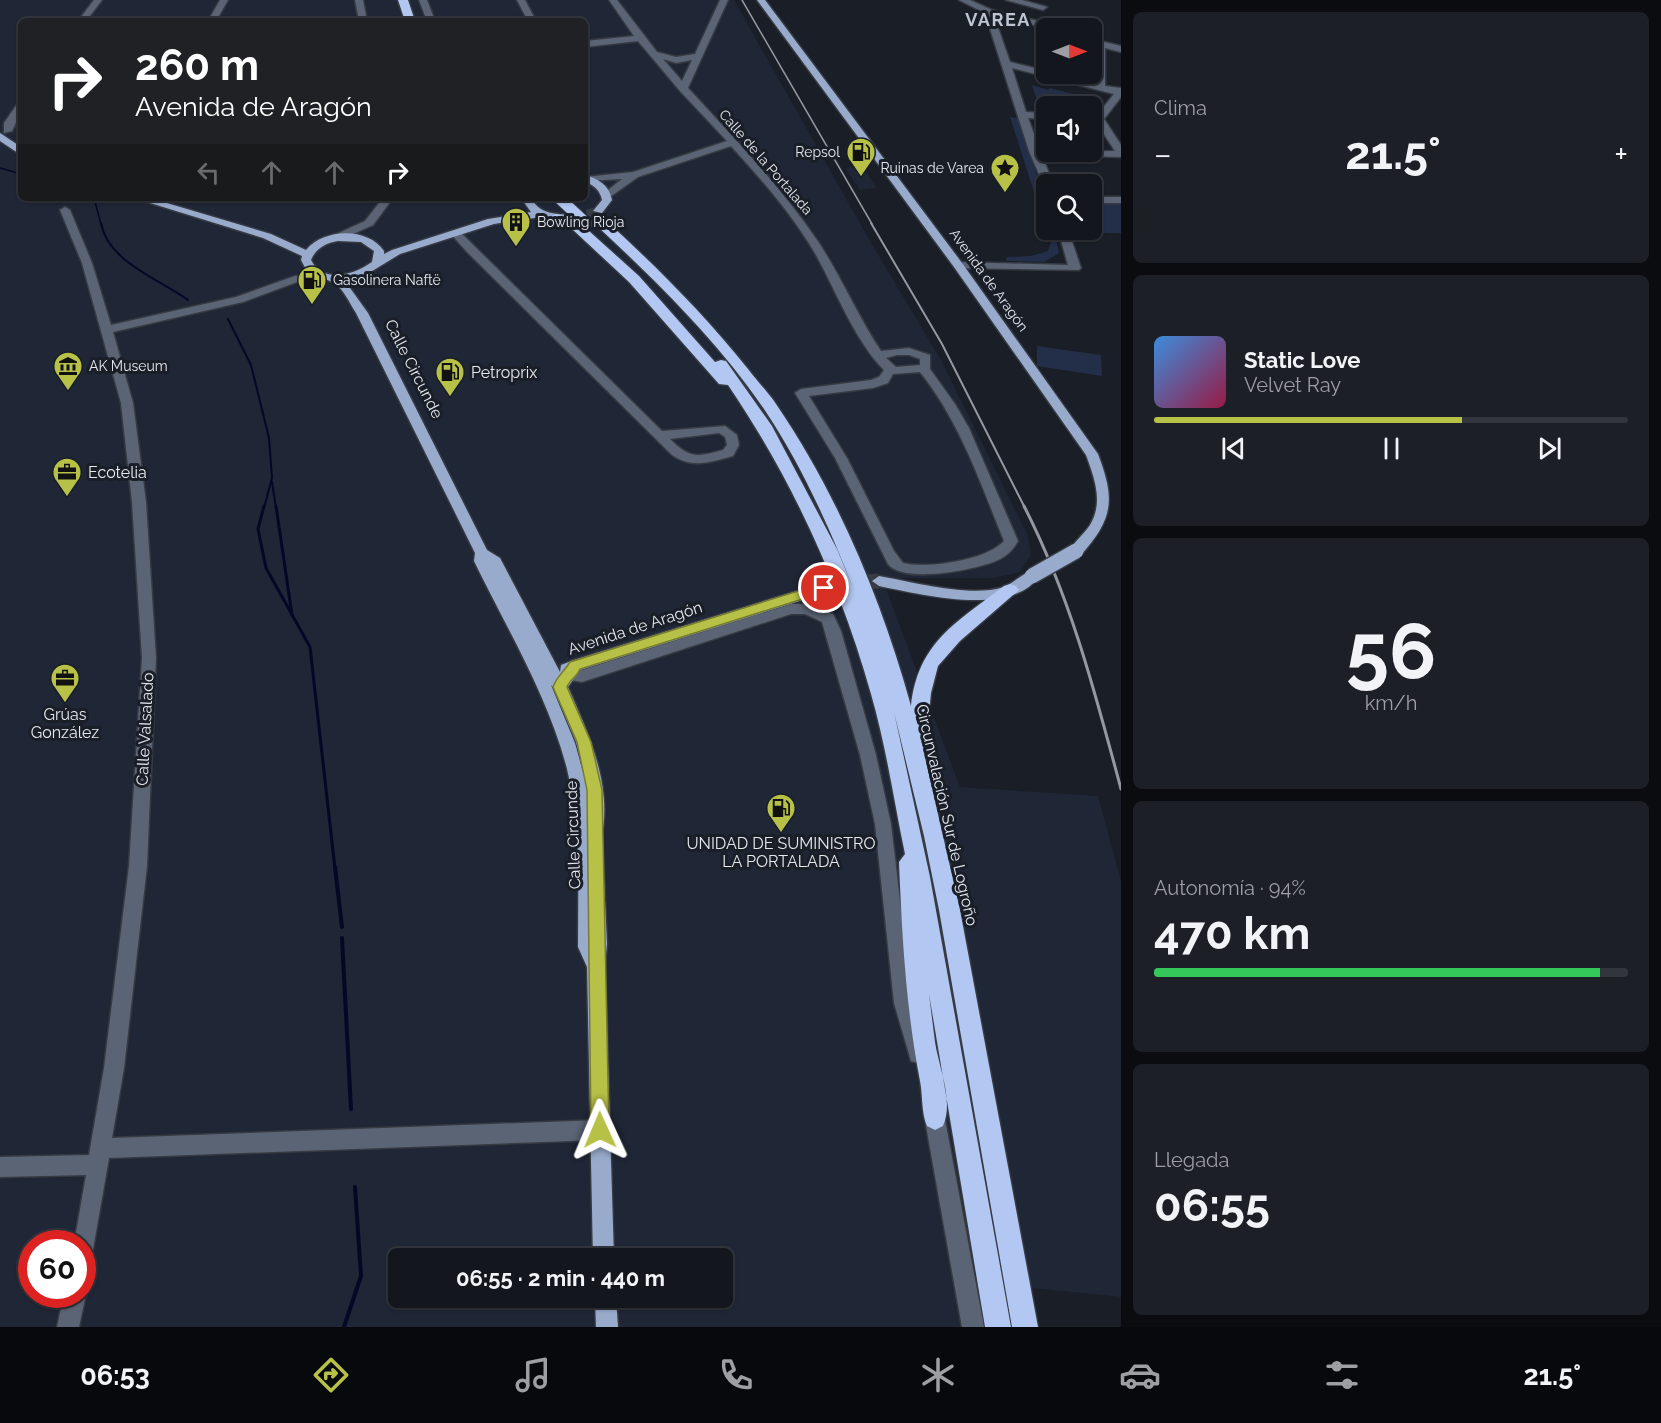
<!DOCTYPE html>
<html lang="es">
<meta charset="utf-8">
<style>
:root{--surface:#13161d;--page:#1c1f26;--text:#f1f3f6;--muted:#9d9fa4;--line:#32353b;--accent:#b7c148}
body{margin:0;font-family:Raleway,sans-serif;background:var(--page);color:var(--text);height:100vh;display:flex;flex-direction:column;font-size:22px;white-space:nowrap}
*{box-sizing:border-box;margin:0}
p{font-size:20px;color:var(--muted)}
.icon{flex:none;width:33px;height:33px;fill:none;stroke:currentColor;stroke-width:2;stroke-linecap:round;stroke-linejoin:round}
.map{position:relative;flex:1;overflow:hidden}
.drawer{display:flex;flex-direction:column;gap:12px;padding:12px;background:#0a0c10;width:540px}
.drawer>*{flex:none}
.top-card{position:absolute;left:18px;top:18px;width:570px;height:183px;border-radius:9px;box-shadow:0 2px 4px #0004,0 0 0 2px var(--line);background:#202124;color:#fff;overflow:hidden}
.needle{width:39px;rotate:90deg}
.controls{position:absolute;left:1036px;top:18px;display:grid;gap:12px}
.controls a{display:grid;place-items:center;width:66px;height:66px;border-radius:9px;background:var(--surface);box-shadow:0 2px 4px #0004,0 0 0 2px var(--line);font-size:30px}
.speed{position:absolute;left:18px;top:1230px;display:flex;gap:12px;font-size:30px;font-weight:700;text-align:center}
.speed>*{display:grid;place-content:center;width:78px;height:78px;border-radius:50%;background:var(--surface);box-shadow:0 2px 4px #0004,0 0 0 2px var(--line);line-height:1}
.speed .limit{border:9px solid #d22;background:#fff;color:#111}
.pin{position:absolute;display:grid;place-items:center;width:51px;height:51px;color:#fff;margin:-26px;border:3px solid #fff;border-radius:50%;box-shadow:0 2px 6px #0007}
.me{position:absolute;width:66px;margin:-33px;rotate:359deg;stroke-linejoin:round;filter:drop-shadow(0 0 4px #0008)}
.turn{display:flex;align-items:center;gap:21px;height:126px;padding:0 18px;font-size:27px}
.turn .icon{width:78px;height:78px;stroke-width:2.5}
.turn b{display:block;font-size:42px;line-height:51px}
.lanes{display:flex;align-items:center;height:57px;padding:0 18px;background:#0003;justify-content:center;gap:30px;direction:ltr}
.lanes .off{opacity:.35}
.big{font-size:45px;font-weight:700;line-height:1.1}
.drawer .widget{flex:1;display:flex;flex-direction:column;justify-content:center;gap:9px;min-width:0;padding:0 21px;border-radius:9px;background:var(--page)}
.drawer .dial{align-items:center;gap:0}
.dial b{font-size:78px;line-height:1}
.song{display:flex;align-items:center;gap:18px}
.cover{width:72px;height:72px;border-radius:9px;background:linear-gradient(135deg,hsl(210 70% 55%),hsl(340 70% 35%))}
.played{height:6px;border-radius:3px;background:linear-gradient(90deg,var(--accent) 65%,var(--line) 65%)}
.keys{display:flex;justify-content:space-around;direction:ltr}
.heat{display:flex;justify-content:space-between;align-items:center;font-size:33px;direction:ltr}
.charge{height:9px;border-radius:4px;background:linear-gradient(90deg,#34c759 94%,var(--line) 0)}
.trip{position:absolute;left:388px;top:1248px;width:345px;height:60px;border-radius:9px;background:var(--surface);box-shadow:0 2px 4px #0004,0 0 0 2px var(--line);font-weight:700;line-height:60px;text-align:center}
.tab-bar{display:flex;height:96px;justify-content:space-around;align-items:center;background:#08090c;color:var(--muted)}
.tab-bar .icon{width:42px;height:42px}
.tab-bar .current{color:var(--accent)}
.tab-bar b{font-size:27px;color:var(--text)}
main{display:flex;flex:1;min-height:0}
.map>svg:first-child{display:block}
</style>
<main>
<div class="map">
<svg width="1121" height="1327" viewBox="0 0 1121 1327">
<rect width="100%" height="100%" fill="#191e27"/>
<g fill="#1f2635" fill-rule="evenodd">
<path d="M0 0H734L870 241 941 360 1028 536 1031 555 1020 572 994 578H882L960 787 1098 796 1121 881V1297L954 1280 961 1327H0ZM21 21H585V198H21ZM32 1244H82V1294H32ZM399 1258H723V1298H399Z"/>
<path d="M862 166 877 188 860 190 845 168Z"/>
</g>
<g fill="#232f48">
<path d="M1032 85 1048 90 1050 88 1088 98 1082 105 1044 104 1041 98 1036 97Z"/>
<path d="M1010 117 1019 118 1043 195H1035Z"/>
<path d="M1037 201H1047V230H1054L1059 253 1044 262 1006 261 1007 257 1031 256 1048 251 1051 243Z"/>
<path d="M1092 203H1121V233H1070L1069 230H1092Z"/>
<path d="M1037 346 1101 355 1102 376 1037 366Z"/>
</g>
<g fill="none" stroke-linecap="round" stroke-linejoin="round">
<g stroke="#020927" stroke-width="1.5">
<path d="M0 168 21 174"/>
<path d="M94 198 101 224"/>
</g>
<g stroke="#020927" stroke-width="2">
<path d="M101 223C107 261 159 279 188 300"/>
<path d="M228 319 251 365 269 438 272 478 264 508"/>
<path d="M272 482 276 508"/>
</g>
<g stroke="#020927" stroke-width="3">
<path d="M264 506 258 529 266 568 310 647 335 869"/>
<path d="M276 506 292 615"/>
</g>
<g stroke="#020927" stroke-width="4">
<path d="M335 867 342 927"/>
<path d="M342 938 351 1109"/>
<path d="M344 1327 361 1276 355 1187"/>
</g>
<path stroke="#383c45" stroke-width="9" stroke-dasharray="9 4.5" stroke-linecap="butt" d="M574 218 598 211"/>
<path stroke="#383c45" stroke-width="15" stroke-dasharray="15 8" stroke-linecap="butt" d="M823 588 839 584 879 581"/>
<g stroke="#363a43" stroke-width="3">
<g id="minor">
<path d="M94 0H102L86 21H78Z"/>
<path d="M220 0H228L216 21H208Z"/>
<path d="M355 0H363L367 21H359Z"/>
<path d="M419 0H427L435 21H427Z"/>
<path d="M517 0H525L536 21H528Z"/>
<path d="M609 0H617L657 52 676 57 695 54 720 0H728L688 88C734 138 781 187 819 243 842 278 858 317 881 351L909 348 930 355V369L955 404 969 428 1018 541C1013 550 1007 556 998 560 977 570 903 584 888 564L835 458 795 393 801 389 871 380 879 377 884 370C855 341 836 291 816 255 793 215 762 180 731 146L638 177 607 199 603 198V194L622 179 585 181V177L633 172 727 141 680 91 638 41 585 47V41L634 36ZM663 59 676 63 692 60 682 81ZM897 355H909L920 359V365L896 367 886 358ZM920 372C960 422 980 482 1004 541 987 560 928 569 903 563L894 551 847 458 809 396 873 388 888 383 893 374Z"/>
<path d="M959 0H970L992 10 1059 26 1060 28H1047L994 16 1010 62 1047 71V74L1096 84 1097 46 1092 45V39L1121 46V52L1105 48V86L1121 88V97L1104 119 1121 145V157L1053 155 1048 152 1115 151 1094 119 1114 94 1012 68 1026 112 1047 113V119L1028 118 1053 184 1044 186 1029 151 985 13Z"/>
<path d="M1006 0H1022L1047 7 1043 10Z"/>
<path d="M21 102V112L12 131 4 133V123L18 103Z"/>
<rect x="1092" y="197" width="29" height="6"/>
<path d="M383 198H393L373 225 340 240H332V236L365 221Z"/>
<path d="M65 207 70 210 92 263 111 325 236 297 295 276 327 274 333 277 327 280 297 282 243 302 113 332 133 403 146 502 156 658 147 866 124 1068 112 1138 600 1120 607 1123 610 1130 607 1137 600 1140 109 1158 92 1255 89 1262 82 1265V1244H74L86 1175 0 1177V1157L89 1155 104 1068 129 866 142 658 132 502 121 403 82 263 60 210Z"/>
<path d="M455 230 459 231 662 431 725 426 737 435 739 445 733 456C711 462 692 469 672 455L467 252 450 233ZM719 433 725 437 727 445 723 450C697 457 690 459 670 439Z"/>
<path d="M1058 230H1068L1081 268 1079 270 958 268 953 265 958 262 1068 265Z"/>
<path d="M791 604H806L833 614 841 631 876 755 891 824 912 1003 927 1054 925 1061 918 1063 911 1061 909 1054 894 1003 875 824 860 755 822 622 805 614H791L582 682 564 679 561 675 564 671 582 670Z"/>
<path d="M933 1099 940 1102 943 1109 984 1327H962L923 1109 926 1102Z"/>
<path d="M82 1286 86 1294 79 1327H57L64 1294H82Z"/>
</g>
</g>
<g stroke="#363a43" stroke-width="3">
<g id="major">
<path d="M757 0H765L962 263 1098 454C1115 499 1114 518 1081 555H1071L1069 551C1075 541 1084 534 1090 525 1104 502 1094 477 1086 455L954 267Z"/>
<path d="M0 133 21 147V155L0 141Z"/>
<path d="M585 175C599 179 609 185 612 200L602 213 593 211 602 200C600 190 594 185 585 182Z"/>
<path d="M134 198H150L271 234 306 250C324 228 368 227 384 251V254L392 250 488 219 531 212 521 198H531C541 217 560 213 578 216V220L574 221 541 217 494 224 400 254 364 276 345 281 368 313 487 550 500 558 560 672 561 665 574 660 823 583 830 588 828 592 580 670 568 687C588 733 612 783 602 835L607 944 605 965 614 1258H593L587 967 578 947C578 888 581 827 567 769 548 696 507 629 474 561L475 553 356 313C350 304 343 288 334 283 317 274 311 281 301 260L302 256 263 238ZM338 241 361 242 374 251 372 262C354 275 323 284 311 260 316 248 326 243 338 241ZM551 685 553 687 576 742 584 772V776L575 743Z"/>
<path d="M1032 571 1039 576C1012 618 919 594 879 586L872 581 879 576C914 582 970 598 1004 587 1014 583 1021 574 1032 571Z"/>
<path d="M595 1298H616L618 1327H596Z"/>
</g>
</g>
<g stroke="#363a43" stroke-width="3">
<g id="highway">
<path d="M398 0H408L415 21H405Z"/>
<path d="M557 214 579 222 639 276 715 362 721 360 726 361 772 426 837 549 853 588C829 526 801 464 764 409 717 340 655 280 595 224L593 221 595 218H603C655 265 704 314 748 369 757 381 768 392 776 404 838 495 882 601 911 706 918 642 957 622 1004 586L1010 584 1016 586 1019 590 960 641 938 666 931 693 926 743 923 749 960 910 1038 1327H1012L939 910 924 836 894 712 930 877 1011 1327H985L929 994C931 1010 933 1026 935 1042 939 1068 954 1101 943 1126L935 1130 927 1126C921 1112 923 1096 920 1081 906 1009 902 936 899 862L905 854C894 801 886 746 871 694 840 584 792 479 728 385L719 384 629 282 571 228 551 218 553 215Z"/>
</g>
</g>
<use href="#minor" fill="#5b6474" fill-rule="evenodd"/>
<use href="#major" fill="#99abcd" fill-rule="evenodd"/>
<use href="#highway" fill="#b2c7f1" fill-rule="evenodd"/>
<path stroke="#9498a0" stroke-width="1.5" d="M742 0 872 224"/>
<path stroke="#9498a0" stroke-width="2" d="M871 223 942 344 1025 508"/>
<path stroke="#9498a0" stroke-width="3" d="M1024 506C1070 596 1095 692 1121 789"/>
<g stroke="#363a43" stroke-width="18" stroke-linecap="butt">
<path id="major-bridge" d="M1032 576 1076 551"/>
</g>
<g stroke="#363a43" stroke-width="13" stroke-linecap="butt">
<path id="highway-bridge" d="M559 198 587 224"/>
</g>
<use href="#major-bridge" stroke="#99abcd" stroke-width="15"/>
<use href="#highway-bridge" stroke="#b2c7f1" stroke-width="11"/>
</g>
<path fill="#b7c148" stroke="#777d2f" stroke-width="1.5" d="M824 583 830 588 828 591 580 669C577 677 570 679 567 687L591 742 602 790 609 1130 606 1137 600 1139 593 1137 591 1130 587 790 577 742 553 687C557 676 564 672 570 662Z"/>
<defs>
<g id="fuel-pin" transform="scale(1.5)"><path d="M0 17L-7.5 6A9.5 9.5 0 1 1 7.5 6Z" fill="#b7c148" stroke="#191e27"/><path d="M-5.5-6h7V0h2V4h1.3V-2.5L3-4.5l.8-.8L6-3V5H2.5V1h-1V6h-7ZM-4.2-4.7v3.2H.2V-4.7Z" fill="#111"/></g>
<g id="sight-pin" transform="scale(1.5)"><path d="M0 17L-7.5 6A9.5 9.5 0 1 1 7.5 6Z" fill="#b7c148" stroke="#191e27"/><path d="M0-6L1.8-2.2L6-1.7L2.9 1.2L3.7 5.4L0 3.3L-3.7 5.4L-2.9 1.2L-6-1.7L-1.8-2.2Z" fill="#111"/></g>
<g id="building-pin" transform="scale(1.5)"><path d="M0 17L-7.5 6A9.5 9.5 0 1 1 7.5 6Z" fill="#b7c148" stroke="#191e27"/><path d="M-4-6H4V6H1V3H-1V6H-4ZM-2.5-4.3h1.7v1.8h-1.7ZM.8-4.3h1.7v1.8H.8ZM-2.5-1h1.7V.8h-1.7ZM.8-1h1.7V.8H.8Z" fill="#111"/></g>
<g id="museum-pin" transform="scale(1.5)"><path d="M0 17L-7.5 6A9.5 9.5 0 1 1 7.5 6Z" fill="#b7c148" stroke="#191e27"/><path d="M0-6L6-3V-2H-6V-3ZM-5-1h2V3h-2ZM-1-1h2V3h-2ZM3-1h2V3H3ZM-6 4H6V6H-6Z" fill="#111"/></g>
<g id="office-pin" transform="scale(1.5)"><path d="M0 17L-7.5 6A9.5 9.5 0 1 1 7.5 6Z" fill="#b7c148" stroke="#191e27"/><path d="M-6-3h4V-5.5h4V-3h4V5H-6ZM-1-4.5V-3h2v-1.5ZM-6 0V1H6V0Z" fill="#111"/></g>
</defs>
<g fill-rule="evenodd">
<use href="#fuel-pin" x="861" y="152"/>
<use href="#sight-pin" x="1005" y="168"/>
<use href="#building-pin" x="516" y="222"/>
<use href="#fuel-pin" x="312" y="280"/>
<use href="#museum-pin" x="68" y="366"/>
<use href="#fuel-pin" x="450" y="372"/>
<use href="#office-pin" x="67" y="472"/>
<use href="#office-pin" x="65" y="678"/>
<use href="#fuel-pin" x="781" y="808"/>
</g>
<g text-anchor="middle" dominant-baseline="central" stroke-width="6" stroke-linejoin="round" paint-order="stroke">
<g font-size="14" fill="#e5e8ef" stroke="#191e27" text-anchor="start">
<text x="840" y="152" text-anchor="end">Repsol</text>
<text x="984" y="168" text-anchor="end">Ruinas de Varea</text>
<text x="537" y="222">Bowling Rioja</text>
<text x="333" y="280">Gasolinera Naftë</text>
<text x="89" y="366">AK Museum</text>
</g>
<g font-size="14" fill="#e5e8ef" stroke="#191e27">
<text transform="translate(766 162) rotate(49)">Calle de la Portalada</text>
<text transform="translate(989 280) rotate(54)">Avenida de Aragón</text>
</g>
<g font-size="16" fill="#e5e8ef" stroke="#191e27">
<text transform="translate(414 369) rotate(63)">Calle Circunde</text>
<text transform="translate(635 628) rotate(-18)">Avenida de Aragón</text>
<text transform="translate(145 729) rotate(-87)">Calle Valsalado</text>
<text transform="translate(947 815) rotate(77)">Circunvalación Sur de Logroño</text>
<text transform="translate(573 835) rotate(-92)">Calle Circunde</text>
</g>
<g font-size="16" fill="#e5e8ef" stroke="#191e27" text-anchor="start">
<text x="471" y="372">Petroprix</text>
<text x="88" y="472">Ecotelia</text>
<text x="65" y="714" text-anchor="middle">Grúas<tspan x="65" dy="18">González</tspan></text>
<text x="781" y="843" text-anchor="middle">UNIDAD DE SUMINISTRO<tspan x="781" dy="18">LA PORTALADA</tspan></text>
</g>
<g font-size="18" font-weight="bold" letter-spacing="1.5" fill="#bec4d2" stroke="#191e27">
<text x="998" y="19">VAREA</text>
</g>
</g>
</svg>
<div class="controls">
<a><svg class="needle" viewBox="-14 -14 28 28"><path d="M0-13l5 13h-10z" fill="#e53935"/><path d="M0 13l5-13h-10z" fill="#9d9fa4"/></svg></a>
<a><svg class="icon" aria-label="sound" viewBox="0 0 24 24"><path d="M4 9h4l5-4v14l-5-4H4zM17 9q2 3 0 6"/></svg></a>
<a><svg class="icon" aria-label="search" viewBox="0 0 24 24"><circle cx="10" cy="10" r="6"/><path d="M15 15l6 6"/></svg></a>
</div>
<div class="speed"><div class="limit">60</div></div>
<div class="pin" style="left:824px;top:588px;background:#d93025"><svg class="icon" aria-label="arrive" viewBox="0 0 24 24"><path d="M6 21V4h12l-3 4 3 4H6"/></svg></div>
<svg class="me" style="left:600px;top:1130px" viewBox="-20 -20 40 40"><path d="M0-17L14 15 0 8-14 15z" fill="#b7c148" stroke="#fff" stroke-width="4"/></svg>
<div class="trip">06:55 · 2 min · 440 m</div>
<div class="top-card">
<div class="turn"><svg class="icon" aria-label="right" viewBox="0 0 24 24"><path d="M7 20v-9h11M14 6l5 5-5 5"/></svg><div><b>260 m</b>Avenida de Aragón</div></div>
<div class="lanes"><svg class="icon off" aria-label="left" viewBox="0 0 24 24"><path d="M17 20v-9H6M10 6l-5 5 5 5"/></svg><svg class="icon off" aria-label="ahead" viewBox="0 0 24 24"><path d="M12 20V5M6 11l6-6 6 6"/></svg><svg class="icon off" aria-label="ahead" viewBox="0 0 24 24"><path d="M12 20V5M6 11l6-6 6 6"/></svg><svg class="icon" aria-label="right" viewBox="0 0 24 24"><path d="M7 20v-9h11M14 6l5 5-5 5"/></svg></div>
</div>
</div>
<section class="drawer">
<div class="widget"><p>Clima</p>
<div class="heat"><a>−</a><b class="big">21.5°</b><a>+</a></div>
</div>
<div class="widget">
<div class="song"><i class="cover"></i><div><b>Static Love</b><p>Velvet Ray</p></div></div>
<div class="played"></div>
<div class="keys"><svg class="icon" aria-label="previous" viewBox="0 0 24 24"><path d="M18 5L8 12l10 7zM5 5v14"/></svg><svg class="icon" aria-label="pause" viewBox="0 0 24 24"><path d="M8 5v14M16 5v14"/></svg><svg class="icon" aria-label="next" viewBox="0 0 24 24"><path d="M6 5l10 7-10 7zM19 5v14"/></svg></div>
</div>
<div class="widget dial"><b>56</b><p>km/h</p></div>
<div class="widget"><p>Autonomía · 94%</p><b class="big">470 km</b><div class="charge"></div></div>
<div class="widget"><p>Llegada</p><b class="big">06:55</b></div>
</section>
</main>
<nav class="tab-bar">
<b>06:53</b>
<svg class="icon current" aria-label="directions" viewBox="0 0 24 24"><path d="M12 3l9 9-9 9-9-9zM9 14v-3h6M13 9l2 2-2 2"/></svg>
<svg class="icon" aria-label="music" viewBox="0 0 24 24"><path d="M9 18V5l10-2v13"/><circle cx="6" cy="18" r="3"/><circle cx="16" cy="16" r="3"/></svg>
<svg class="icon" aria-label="phone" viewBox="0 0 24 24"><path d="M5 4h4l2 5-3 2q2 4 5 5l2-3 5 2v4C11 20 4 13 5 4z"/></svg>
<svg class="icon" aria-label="climate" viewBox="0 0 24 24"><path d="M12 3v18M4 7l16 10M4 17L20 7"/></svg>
<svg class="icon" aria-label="car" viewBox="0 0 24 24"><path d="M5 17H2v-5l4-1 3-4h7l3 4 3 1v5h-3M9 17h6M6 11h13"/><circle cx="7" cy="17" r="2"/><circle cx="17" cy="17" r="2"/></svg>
<svg class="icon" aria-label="filters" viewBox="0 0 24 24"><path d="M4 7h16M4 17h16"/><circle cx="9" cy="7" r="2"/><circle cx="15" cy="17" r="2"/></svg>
<b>21.5°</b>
</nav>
